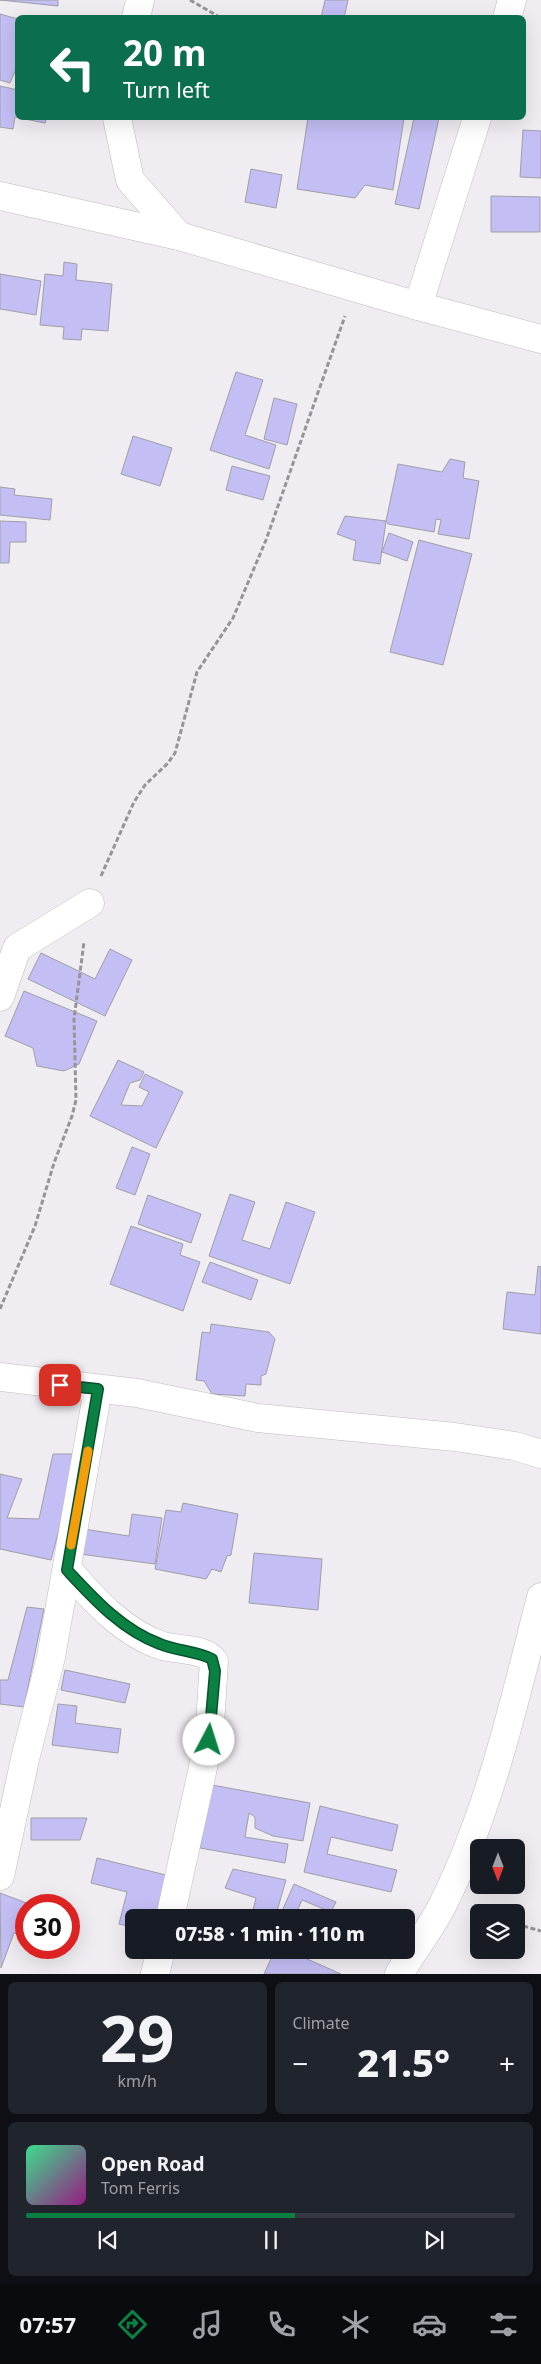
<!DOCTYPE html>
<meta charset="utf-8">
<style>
:root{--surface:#171b24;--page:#20242c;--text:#f1f3f6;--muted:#9ea1a6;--line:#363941;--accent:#0b8043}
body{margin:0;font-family:"Noto Sans",sans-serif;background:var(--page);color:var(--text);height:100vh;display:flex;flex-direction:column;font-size:19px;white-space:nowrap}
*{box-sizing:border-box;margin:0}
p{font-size:16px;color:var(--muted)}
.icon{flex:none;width:28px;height:28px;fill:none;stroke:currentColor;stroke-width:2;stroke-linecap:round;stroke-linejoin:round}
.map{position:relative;height:1974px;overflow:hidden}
.drawer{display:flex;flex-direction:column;gap:8px;padding:8px;background:#0d0f14;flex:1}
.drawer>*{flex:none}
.top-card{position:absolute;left:15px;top:15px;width:511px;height:105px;border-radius:8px;box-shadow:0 5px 20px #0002;background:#0b6e4f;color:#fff;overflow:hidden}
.needle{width:32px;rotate:180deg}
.tools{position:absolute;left:470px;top:1839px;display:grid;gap:10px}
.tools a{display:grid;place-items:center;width:55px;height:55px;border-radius:8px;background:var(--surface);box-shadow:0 5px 20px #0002;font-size:25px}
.speed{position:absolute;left:15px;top:1894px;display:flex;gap:10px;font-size:25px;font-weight:700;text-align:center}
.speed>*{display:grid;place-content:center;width:65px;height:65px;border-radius:50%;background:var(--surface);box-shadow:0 5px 20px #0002;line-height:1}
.speed .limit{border:8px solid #d22;background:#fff;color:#111}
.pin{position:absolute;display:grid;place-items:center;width:42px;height:42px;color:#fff;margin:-21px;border-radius:10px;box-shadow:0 2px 8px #0006}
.me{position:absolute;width:55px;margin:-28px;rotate:5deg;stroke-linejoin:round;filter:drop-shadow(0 0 4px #0008)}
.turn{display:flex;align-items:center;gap:18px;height:105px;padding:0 25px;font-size:22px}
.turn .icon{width:65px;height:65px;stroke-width:2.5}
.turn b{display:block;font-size:35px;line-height:42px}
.big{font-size:38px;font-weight:800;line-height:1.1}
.drawer .widget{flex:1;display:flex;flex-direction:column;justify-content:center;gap:8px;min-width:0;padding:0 18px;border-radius:8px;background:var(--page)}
.drawer .dial{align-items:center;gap:0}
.dial b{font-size:65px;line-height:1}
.song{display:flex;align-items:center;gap:15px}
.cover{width:60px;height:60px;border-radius:8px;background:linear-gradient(135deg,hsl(150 70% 55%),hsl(310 70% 35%))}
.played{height:5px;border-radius:2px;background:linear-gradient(90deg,var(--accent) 55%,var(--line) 55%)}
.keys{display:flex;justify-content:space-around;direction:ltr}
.heat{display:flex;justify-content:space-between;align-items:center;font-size:28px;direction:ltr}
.drawer .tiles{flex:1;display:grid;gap:8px;grid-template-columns:1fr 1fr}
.widget:last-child{grid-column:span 2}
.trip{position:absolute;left:125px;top:1909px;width:290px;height:50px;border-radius:8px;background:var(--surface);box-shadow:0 5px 20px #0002;font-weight:800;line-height:50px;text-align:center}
.tabs{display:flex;height:80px;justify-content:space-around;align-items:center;background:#090b0e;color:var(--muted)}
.tabs .icon{width:35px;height:35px}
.tabs .on{color:var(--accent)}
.tabs b{font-size:22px;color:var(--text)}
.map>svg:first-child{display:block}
</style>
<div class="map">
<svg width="541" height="1974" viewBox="0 0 541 1974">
<rect width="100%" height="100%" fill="#efecf2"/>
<g fill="#c3bef4" stroke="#a09fa5">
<path d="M0 0H58V6Z"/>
<path d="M325 0H348L344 18H321Z"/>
<path d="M0 14 18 19V64L10 83 0 80Z"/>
<path d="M0 86 18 90V118H47L45 123 15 117 13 129 0 127Z"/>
<path d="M308 118H404L393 190 365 185 355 198 297 189Z"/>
<path d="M414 118H439L419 209 395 204Z"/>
<path d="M523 130 541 131V178L520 177Z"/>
<path d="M251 169 282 175 276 208 245 202Z"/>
<path d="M491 196 540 197V232H491Z"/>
<path d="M64 262 77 264 76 280 112 284 108 331 82 329 81 340 63 339 64 327 40 325 45 274 63 276Z"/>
<path d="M0 274 41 281 36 315 0 309Z"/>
<path d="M236 372 263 380 245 435 276 445 269 469 210 450Z"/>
<path d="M274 398 297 404 287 445 264 439Z"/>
<path d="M133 436 172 448 160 486 121 474Z"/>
<path d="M450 459 465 462 463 478 479 481 469 539 438 534 441 520 436 519 434 532 388 524 386 521 398 464 442 472Z"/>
<path d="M232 466 270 476 263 500 226 490Z"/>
<path d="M0 487 15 489 14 495 52 499 50 520 0 515Z"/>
<path d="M345 516 386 521 380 564 353 560 356 541 337 534Z"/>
<path d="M0 521 26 522V542H10L9 563H0Z"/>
<path d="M389 533 413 542 407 561 382 552Z"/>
<path d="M419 540 472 554 443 665 390 652Z"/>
<path d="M110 949 132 960 105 1016 28 979 41 953 95 979Z"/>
<path d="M24 991 97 1021 79 1064 64 1071 37 1066 33 1048 5 1036Z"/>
<path d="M118 1060 144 1072 140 1080 130 1083 121 1105 142 1106 149 1092 139 1087 145 1074 183 1092 156 1148 90 1116Z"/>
<path d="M132 1147 150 1154 135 1195 116 1188Z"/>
<path d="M230 1194 255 1202 242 1240 270 1249 286 1202 315 1212 290 1284 209 1256Z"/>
<path d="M148 1195 201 1214 191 1243 138 1224Z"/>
<path d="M131 1226 183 1244 180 1255 200 1262 183 1311 110 1284Z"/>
<path d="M210 1262 258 1280 251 1300 202 1282Z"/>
<path d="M538 1266 541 1267V1334L503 1329 507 1292 535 1295Z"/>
<path d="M211 1324 269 1332 275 1339 266 1374 261 1376V1385L246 1384 245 1396 212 1394 204 1381 196 1380 202 1332 210 1333Z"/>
<path d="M53 1454H79L51 1560 0 1549V1474L22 1479 7 1518 39 1519Z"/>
<path d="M183 1503 238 1514 231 1555 227 1556 221 1572 212 1569 206 1579 155 1569 166 1510 181 1512Z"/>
<path d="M132 1514 162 1518 155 1564 80 1554 84 1529 129 1536Z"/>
<path d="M254 1553 322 1559 318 1610 249 1603Z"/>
<path d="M27 1607 44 1609 24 1707 0 1704V1680H8Z"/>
<path d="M65 1670 130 1684 125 1703 61 1690Z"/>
<path d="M58 1704 77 1706 75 1723 121 1729 118 1753 52 1745Z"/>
<path d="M212 1785 310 1803 303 1841 273 1836 255 1828V1817L249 1813 245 1837 288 1844 285 1863 200 1848Z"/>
<path d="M320 1806 398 1825 392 1851 331 1837 327 1854 397 1870 391 1892 304 1872Z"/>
<path d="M31 1818H87L80 1840H31Z"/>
<path d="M97 1858 166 1875 156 1918H134V1928L119 1924 127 1892 91 1883Z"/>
<path d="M233 1869 286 1880 275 1918H251L256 1898 225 1888Z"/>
<path d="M294 1884 336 1902 331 1912 302 1900 294 1918H279Z"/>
<path d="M0 1893 32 1905H26V1938L14 1933 1 1968Z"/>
<path d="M275 1950H287L341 1974H264Z"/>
</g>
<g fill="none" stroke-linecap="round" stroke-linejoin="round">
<g stroke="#bfbcc1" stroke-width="29">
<g id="minor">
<path d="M136 18 140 0"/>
<path d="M507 18 512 0"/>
<path d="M117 118 130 180 179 236"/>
<path d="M0 196 179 236 418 306 541 339"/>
<path d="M418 306 477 118"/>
<path d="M0 997 17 948 90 903"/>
<path d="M0 1377 137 1393 258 1418 455 1437 515 1446 541 1454"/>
<path d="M67 1569C93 1599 124 1634 163 1646 178 1650 204 1648 214 1661L209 1740 170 1918"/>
<path d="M0 1876 25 1759 51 1657 98 1389"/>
<path d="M155 1974 161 1950"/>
<path d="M399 1974C414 1949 433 1926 445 1900 491 1806 515 1699 541 1597"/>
</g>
</g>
<g stroke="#969498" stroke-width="3" stroke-dasharray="5 2.5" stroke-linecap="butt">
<path d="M190 0 221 18"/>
<path d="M101 876 134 802 145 785 168 763 175 753 197 672 233 618 266 540 345 316"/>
<path d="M0 1309 35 1226 54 1163 72 1116 76 1100 74 1019 84 942"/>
<path d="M474 1905 490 1912"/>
<path d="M516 1924 541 1931"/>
</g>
<use href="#minor" stroke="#fff" stroke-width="28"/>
</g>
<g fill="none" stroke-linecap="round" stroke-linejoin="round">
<g stroke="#07532c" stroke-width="12">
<path id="route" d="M60 1385 98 1389 67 1570C94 1599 122 1630 160 1644 177 1651 196 1651 212 1659L215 1671 209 1740"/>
</g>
<use href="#route" stroke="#0b8043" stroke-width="9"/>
<path stroke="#f59e0b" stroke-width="9" d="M71 1545 88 1451"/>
</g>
</svg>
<div class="tools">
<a><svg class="needle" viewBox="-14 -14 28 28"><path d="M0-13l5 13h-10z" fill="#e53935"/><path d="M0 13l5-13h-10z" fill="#9ea1a6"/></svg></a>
<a><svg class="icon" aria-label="layers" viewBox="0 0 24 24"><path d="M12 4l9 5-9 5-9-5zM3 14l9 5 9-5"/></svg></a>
</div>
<div class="speed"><div class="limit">30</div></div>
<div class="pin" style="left:60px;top:1385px;background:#d93025"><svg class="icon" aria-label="arrive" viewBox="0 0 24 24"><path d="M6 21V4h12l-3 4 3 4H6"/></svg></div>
<svg class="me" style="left:209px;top:1740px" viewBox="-20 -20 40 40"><circle r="19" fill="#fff"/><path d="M0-13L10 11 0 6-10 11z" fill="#0b8043"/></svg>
<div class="trip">07:58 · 1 min · 110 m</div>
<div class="top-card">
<div class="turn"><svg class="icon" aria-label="left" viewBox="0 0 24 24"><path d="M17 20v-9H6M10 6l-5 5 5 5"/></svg><div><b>20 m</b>Turn left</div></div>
</div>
</div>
<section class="drawer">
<div class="tiles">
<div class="widget dial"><b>29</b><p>km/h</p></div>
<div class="widget"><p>Climate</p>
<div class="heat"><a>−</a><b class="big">21.5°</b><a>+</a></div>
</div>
<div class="widget">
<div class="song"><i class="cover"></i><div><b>Open Road</b><p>Tom Ferris</p></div></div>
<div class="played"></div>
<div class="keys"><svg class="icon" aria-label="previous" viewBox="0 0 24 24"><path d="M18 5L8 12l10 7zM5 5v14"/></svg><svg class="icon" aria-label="pause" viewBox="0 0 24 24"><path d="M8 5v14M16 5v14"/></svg><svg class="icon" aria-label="next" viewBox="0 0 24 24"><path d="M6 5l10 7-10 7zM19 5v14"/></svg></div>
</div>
</div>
</section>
<nav class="tabs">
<b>07:57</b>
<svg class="icon on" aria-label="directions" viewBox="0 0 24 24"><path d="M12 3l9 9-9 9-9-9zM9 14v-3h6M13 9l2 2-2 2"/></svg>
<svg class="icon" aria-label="music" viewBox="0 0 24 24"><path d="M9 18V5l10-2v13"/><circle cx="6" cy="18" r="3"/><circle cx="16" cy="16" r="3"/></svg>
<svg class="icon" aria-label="phone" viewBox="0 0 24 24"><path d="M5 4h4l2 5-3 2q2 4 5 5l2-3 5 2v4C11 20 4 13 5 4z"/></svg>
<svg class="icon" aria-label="climate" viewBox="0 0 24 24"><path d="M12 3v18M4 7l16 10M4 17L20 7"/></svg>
<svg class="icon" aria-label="car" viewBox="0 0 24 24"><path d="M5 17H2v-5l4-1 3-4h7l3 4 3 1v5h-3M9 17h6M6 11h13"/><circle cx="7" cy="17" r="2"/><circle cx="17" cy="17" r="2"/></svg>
<svg class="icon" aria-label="filters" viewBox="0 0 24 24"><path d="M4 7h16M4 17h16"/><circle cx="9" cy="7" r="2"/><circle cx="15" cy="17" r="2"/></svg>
</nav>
